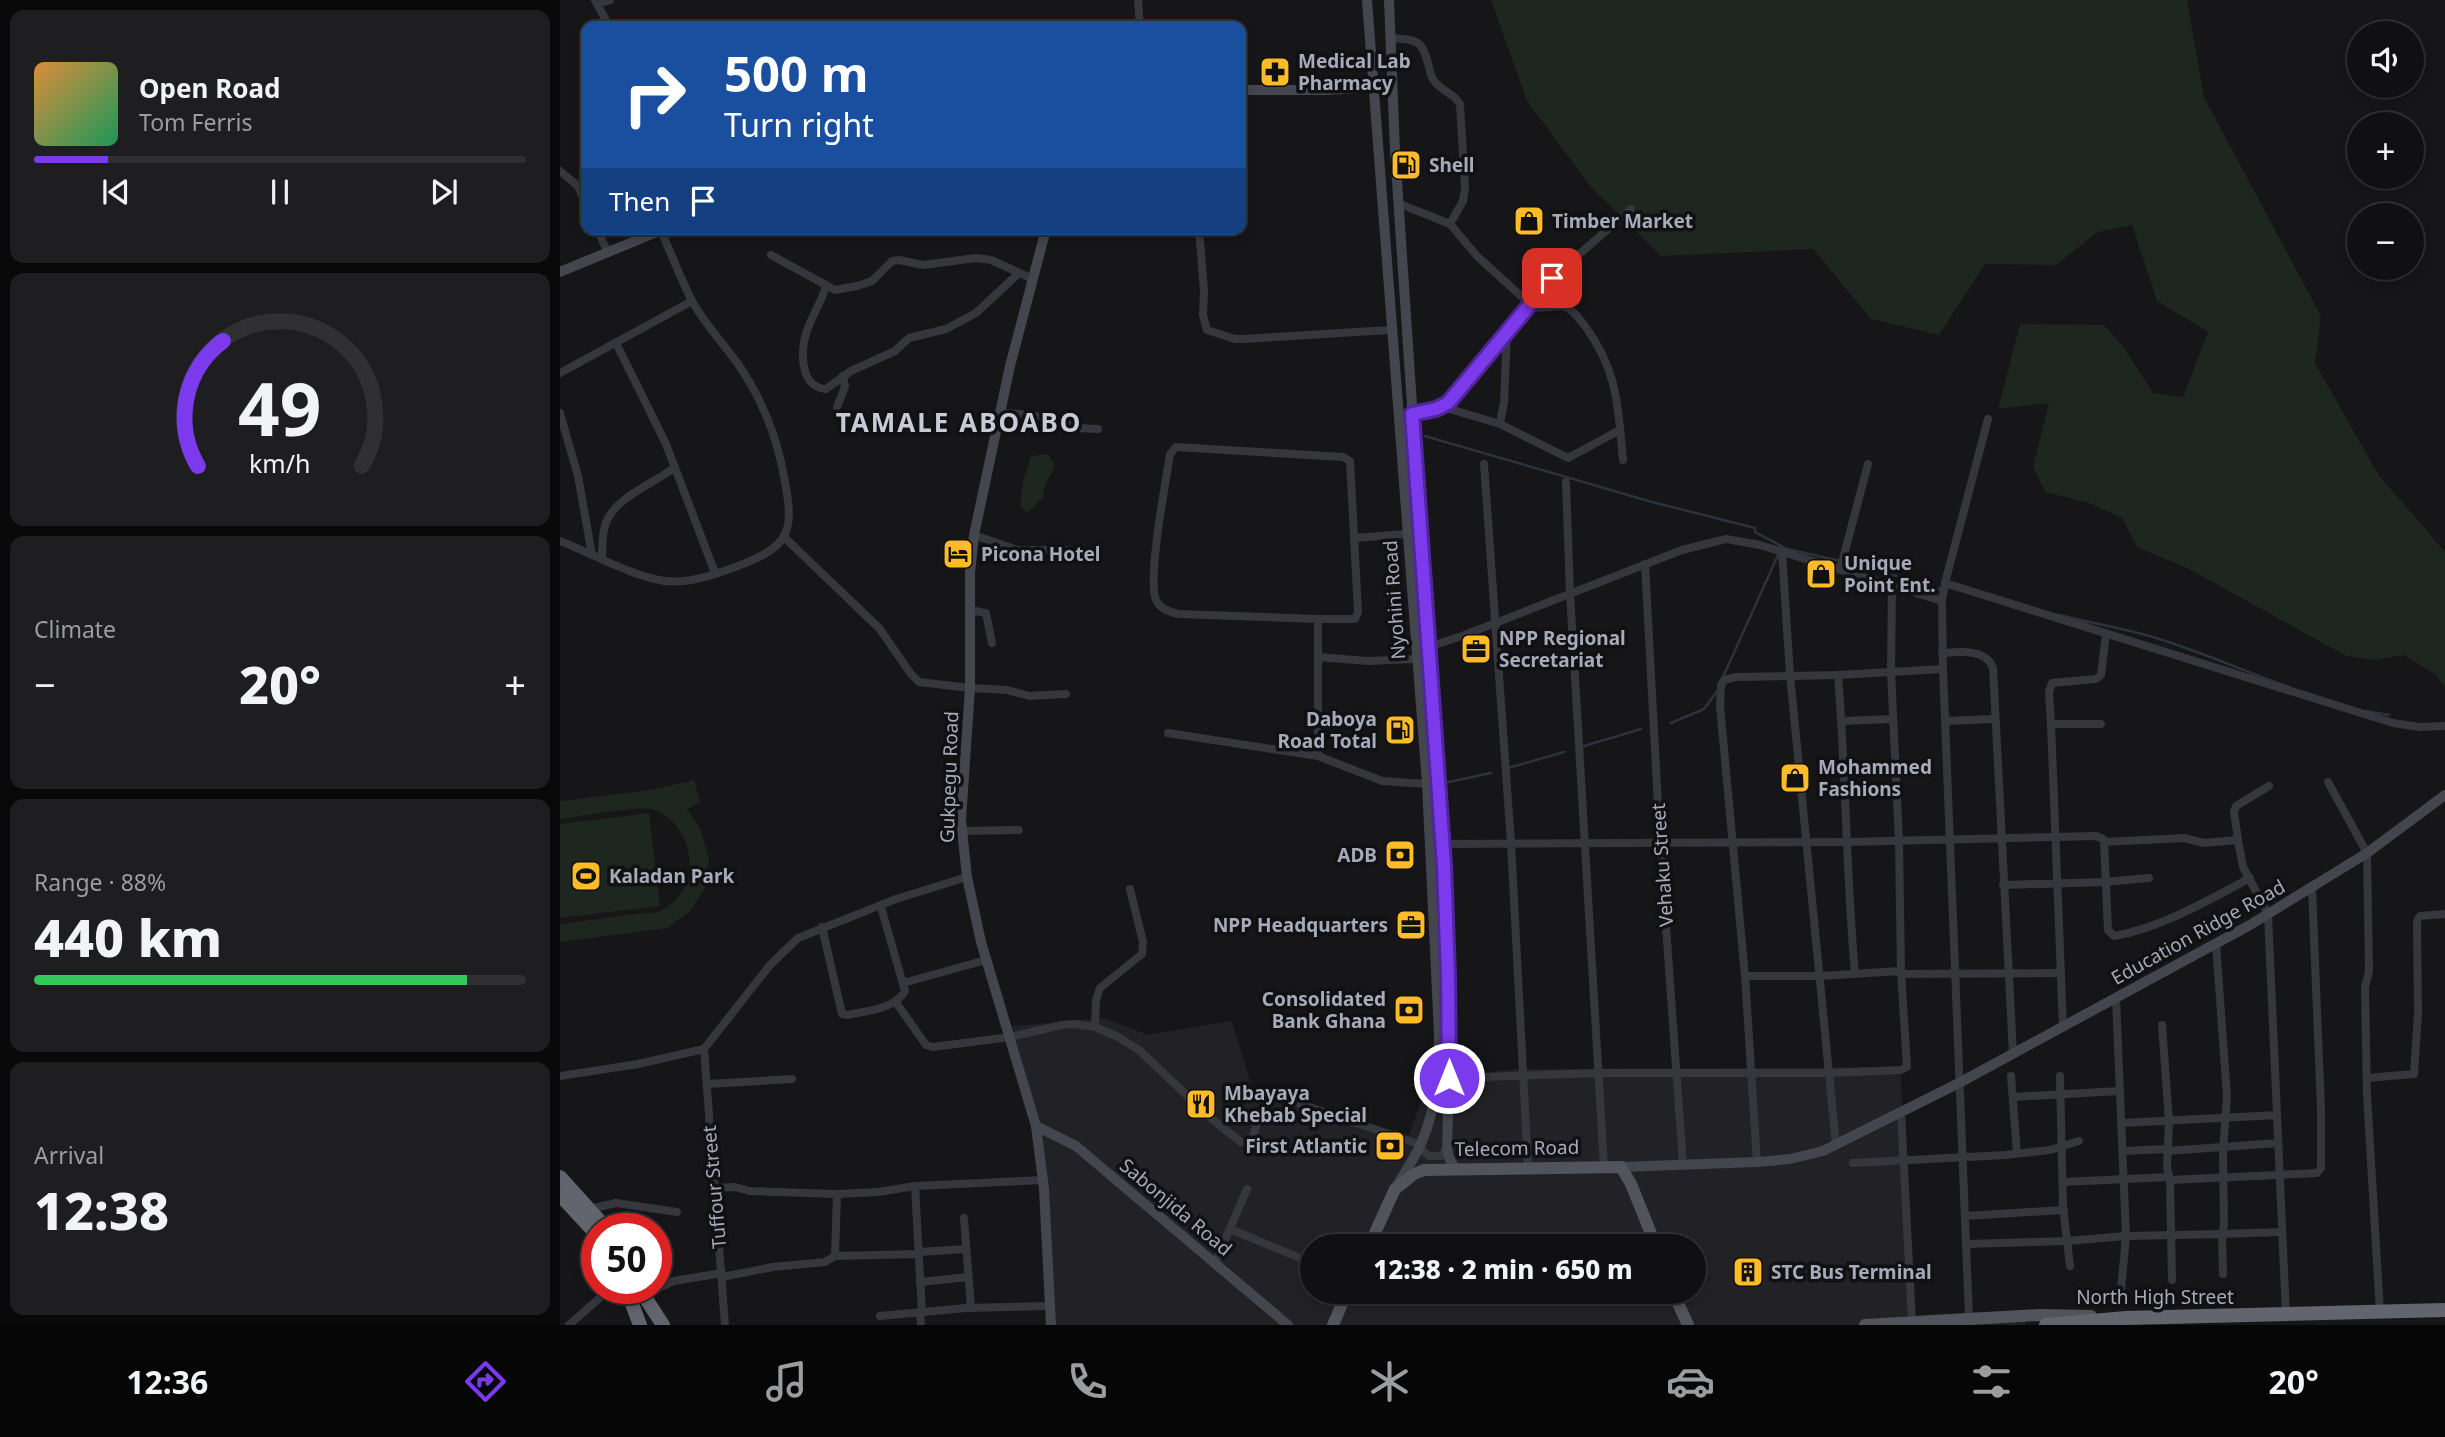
<!DOCTYPE html>
<meta charset="utf-8">
<style>
:root{--surface:#101012;--page:#1e1e20;--text:#f1f3f6;--muted:#9c9d9f;--line:#303032;--accent:#7c3aed}
body{margin:0;font-family:"Noto Sans",sans-serif;background:var(--page);color:var(--text);height:100vh;display:flex;flex-direction:column;font-size:26px;white-space:nowrap}
*{box-sizing:border-box;margin:0}
p{font-size:23px;color:var(--muted)}
.icon{flex:none;width:38px;height:38px;fill:none;stroke:currentColor;stroke-width:2;stroke-linecap:round;stroke-linejoin:round}
.map{position:relative;flex:1;overflow:hidden}
.drawer{display:flex;flex-direction:column;gap:10px;padding:10px;background:#09090a;width:560px}
.drawer>*{flex:none}
.guide{position:absolute;left:21px;top:21px;width:665px;height:214px;border-radius:14px;box-shadow:0 4px 10px #0003,0 0 0 2px var(--line);background:#1a4fa0;color:#fff;overflow:hidden}
.fabs{position:absolute;left:1787px;top:21px;display:grid;gap:14px}
.fabs a{display:grid;place-items:center;width:77px;height:77px;border-radius:50%;background:var(--surface);box-shadow:0 4px 10px #0003,0 0 0 2px var(--line);font-size:35px}
.speed{position:absolute;left:21px;top:1213px;display:flex;gap:14px;font-size:35px;font-weight:700;text-align:center}
.speed>*{display:grid;place-content:center;width:91px;height:91px;border-radius:50%;background:var(--surface);box-shadow:0 4px 10px #0003,0 0 0 2px var(--line);line-height:1}
.speed .limit{border:10px solid #d22;background:#fff;color:#111}
.pin{position:absolute;display:grid;place-items:center;width:60px;height:60px;color:#fff;margin:-30px;border-radius:14px;box-shadow:0 4px 10px #0006}
.me{position:absolute;width:77px;margin:-38px;rotate:0deg;stroke-linejoin:round;filter:drop-shadow(0 0 5px #0008)}
.turn{display:flex;align-items:center;gap:24px;height:147px;padding:0 28px;font-size:32px}
.turn .icon{width:91px;height:91px;stroke-width:2.5}
.turn b{display:block;font-size:49px;line-height:60px}
.then{display:flex;align-items:center;height:66px;padding:0 28px;background:#0003;gap:14px;font-size:26px}
.big{font-size:52px;font-weight:800;line-height:1.1}
.drawer .card{flex:1;display:flex;flex-direction:column;justify-content:center;gap:10px;min-width:0;padding:0 24px;border-radius:14px;background:var(--page)}
.drawer .dial{align-items:center;gap:0}
.dial svg{height:182px;overflow:visible;fill:none;stroke:var(--line);stroke-width:7;stroke-linecap:round;text-anchor:middle}
.dial text{fill:var(--text);stroke:none}
.song{display:flex;align-items:center;gap:21px}
.cover{width:84px;height:84px;border-radius:10px;background:linear-gradient(135deg,hsl(30 70% 55%),hsl(150 70% 35%))}
.played{height:7px;border-radius:4px;background:linear-gradient(90deg,var(--accent) 15%,var(--line) 15%)}
.keys{display:flex;justify-content:space-around;direction:ltr}
.heat{display:flex;justify-content:space-between;align-items:center;font-size:38px;direction:ltr}
.charge{height:10px;border-radius:5px;background:linear-gradient(90deg,#34c759 88%,var(--line) 0)}
.trip{position:absolute;left:740px;top:1234px;width:406px;height:70px;border-radius:35px;background:var(--surface);box-shadow:0 4px 10px #0003,0 0 0 2px var(--line);font-weight:800;line-height:70px;text-align:center}
.menu{display:flex;height:112px;justify-content:space-around;align-items:center;background:#060607;color:var(--muted)}
.menu .icon{width:49px;height:49px}
.menu .current{color:var(--accent)}
.menu b{font-size:32px;color:var(--text)}
main{display:flex;flex:1;min-height:0}
.map>svg:first-child{display:block}
</style>
<main>
<section class="drawer">
<div class="card">
<div class="song"><i class="cover"></i><div><b>Open Road</b><p>Tom Ferris</p></div></div>
<div class="played"></div>
<div class="keys"><svg class="icon" aria-label="previous" viewBox="0 0 24 24"><path d="M18 5L8 12l10 7zM5 5v14"/></svg><svg class="icon" aria-label="pause" viewBox="0 0 24 24"><path d="M8 5v14M16 5v14"/></svg><svg class="icon" aria-label="next" viewBox="0 0 24 24"><path d="M6 5l10 7-10 7zM19 5v14"/></svg></div>
</div>
<div class="card dial"><svg viewBox="0 0 100 80">
<path d="M14 69A42 42 0 1 1 86 69"/>
<path d="M14 69A42 42 0 0 1 25 14" stroke="#7c3aed"/>
<text x="50" y="56" font-size="32" font-weight="700">49</text>
<text x="50" y="72" font-size="11">km/h</text>
</svg></div>
<div class="card"><p>Climate</p>
<div class="heat"><a>−</a><b class="big">20°</b><a>+</a></div>
</div>
<div class="card"><p>Range · 88%</p><b class="big">440 km</b><div class="charge"></div></div>
<div class="card"><p>Arrival</p><b class="big">12:38</b></div>
</section>
<div class="map">
<svg width="1885" height="1325" viewBox="0 0 1885 1325">
<rect width="100%" height="100%" fill="#161518"/>
<path fill="#222125" fill-rule="evenodd" d="M544 1018 588 1035 672 1021 694 1094 849 1135 869 1079 956 1069 1340 1067 1355 1315 1466 1310V1325H489L483 1137 452 1026ZM752 1246H1134V1292H752Z"/>
<g fill="#1d261f">
<path d="M931 0H1627L1644 97 1761 316 1755 363 1818 474 1885 552V687L1875 674 1844 655 1815 660 1786 656 1629 569 1577 547 1562 518 1529 503 1485 492 1473 467 1489 403 1438 409 1460 324 1544 325 1564 348 1593 393 1623 397 1648 332 1597 301 1572 225 1538 232 1496 265 1425 264 1379 335 1311 319 1253 249 1101 256 1031 187 967 101Z"/>
<path d="M487 454 494 463C493 476 484 480 483 497L467 513 460 506 463 482 471 456Z"/>
<path d="M134 780 140 802 127 809 140 828 149 858 145 888 130 911 108 928 0 942V924C25 921 50 917 75 914 83 913 95 914 102 910 145 889 135 822 91 809 78 806 17 817 0 819V801L90 790Z"/>
<path d="M89 813 100 906 0 918V824Z"/>
</g>
<g fill="none" stroke-linecap="round" stroke-linejoin="round">
<g stroke="#2a343d" stroke-width="2.5">
<path d="M865 436 1092 502 1195 528V532L1227 549 1307 567 1382 590"/>
<path d="M1499 615C1530 623 1562 628 1593 637 1639 651 1684 671 1729 687"/>
<path d="M1163 677 1218 555"/>
<path d="M1806 711 1829 715"/>
<path d="M1111 723 1144 709 1158 690"/>
<path d="M1021 747 1081 729"/>
<path d="M948 768 1004 752"/>
<path d="M879 784 931 773"/>
</g>
<g stroke="#36373d" stroke-width="8">
<path d="M35 0 49 26"/>
<path d="M578 0 580 26"/>
<path d="M37 4 50 0"/>
<path d="M831 38C858 40 862 39 869 67 870 72 871 78 875 82 882 91 893 93 900 104L905 188 903 201 890 224"/>
<path d="M0 171 18 186 26 205"/>
<path d="M840 204 890 224 917 256 973 307C984 310 995 304 1005 307 1014 310 1019 319 1025 326 1058 371 1058 407 1063 460"/>
<path d="M37 229 48 253"/>
<path d="M639 229 644 291 643 315 647 330 675 339H683L831 330"/>
<path d="M211 255 275 290 297 286 312 281 332 261 339 260 363 265 416 258 431 260 473 279"/>
<path d="M266 286C261 305 247 322 244 342 241 361 243 387 266 389L291 371 335 351 349 338 386 329 416 313 459 273"/>
<path d="M56 343 106 444 155 573"/>
<path d="M0 373 132 301"/>
<path d="M277 407 285 387 283 376"/>
<path d="M883 407 940 424 1008 458 1060 430"/>
<path d="M440 412 492 418 518 428 538 429"/>
<path d="M0 413 18 476 32 555"/>
<path d="M852 414 876 409 888 403 992 278 1071 209"/>
<path d="M940 424 944 402 947 332"/>
<path d="M616 447 783 457 790 461 798 612 795 619H758L618 614C610 612 600 609 596 600 587 579 606 481 610 454Z"/>
<path d="M924 464 951 843 968 1167"/>
<path d="M1006 482 1010 593 1044 1167"/>
<path d="M414 535 457 550H509"/>
<path d="M225 538 319 628 351 674 359 682 410 688 447 690 469 696 506 694"/>
<path d="M794 538 846 534"/>
<path d="M0 541C31 553 73 577 105 581 132 584 163 572 188 562 232 544 233 526 225 482 218 439 203 400 178 364 163 343 143 322 131 299 120 277 111 253 101 231"/>
<path d="M1222 552 1230 675 1276 1145"/>
<path d="M42 558C42 548 42 536 45 526 52 498 94 484 115 467"/>
<path d="M1085 564 1100 842 1123 1165"/>
<path d="M1280 570 1308 464"/>
<path d="M1385 583 1833 723 1859 727 1885 726"/>
<path d="M410 610 426 613 432 643"/>
<path d="M758 619V657"/>
<path d="M868 647 902 636 1122 550 1166 539 1200 545 1382 601"/>
<path d="M1382 653C1399 652 1426 648 1433 668L1453 1054"/>
<path d="M855 659 808 661 758 657V756L822 781 867 784"/>
<path d="M1278 675C1286 774 1286 874 1295 974"/>
<path d="M1282 721 1333 719"/>
<path d="M1385 721 1435 719"/>
<path d="M1491 724 1503 1027"/>
<path d="M1541 724H1491L1489 692 1492 683 1536 679 1541 675 1546 634"/>
<path d="M608 733 758 756"/>
<path d="M1768 782 1807 853 1809 972 1805 987 1807 1095 1820 1312"/>
<path d="M402 831 459 830"/>
<path d="M1678 840 1674 812 1676 806 1709 786"/>
<path d="M1544 842 1548 930 1554 936C1601 928 1649 900 1690 878"/>
<path d="M882 844 1286 842 1536 836 1543 839 1544 842 1624 838 1644 843 1678 840 1683 867 1708 914 1726 1315"/>
<path d="M1443 885 1545 882 1589 878"/>
<path d="M262 927 282 1014 288 1015C306 1011 335 1009 345 991L321 907"/>
<path d="M1656 944 1667 1096 1663 1152 1664 1225 1662 1234 1722 1232"/>
<path d="M1341 974 1501 973"/>
<path d="M1185 976H1260L1341 971"/>
<path d="M343 983 426 960"/>
<path d="M335 1001 366 1045 373 1047 450 1037 502 1025 514 1024 535 1027 558 1037 579 1050 654 1121 681 1142H687L693 1136 704 1103 708 1099 720 1097 861 1145 863 1151 869 1156H881L887 1148"/>
<path d="M1602 1025 1609 1121 1607 1168 1610 1180 1612 1280"/>
<path d="M535 1027 536 1000 540 988 582 954 583 942 570 889"/>
<path d="M144 1049 165 1325"/>
<path d="M0 1076 78 1064 144 1049 210 965 238 938 336 899 407 877"/>
<path d="M1451 1076 1457 1153"/>
<path d="M1500 1076 1503 1207 1510 1266"/>
<path d="M889 1078 1039 1073H1269L1341 1070 1347 1067 1341 971 1339 841 1331 672 1332 586"/>
<path d="M1807 1078 1854 1074 1858 1013 1857 921 1860 916 1885 914"/>
<path d="M147 1084 232 1079"/>
<path d="M1453 1097 1560 1091"/>
<path d="M1341 1112 1352 1322"/>
<path d="M1562 1123 1717 1115"/>
<path d="M1563 1151 1608 1149"/>
<path d="M1607 1151 1718 1143"/>
<path d="M1197 1162 1185 976 1160 706 1161 685 1164 680 1176 677 1278 675 1383 669"/>
<path d="M1293 1163 1445 1155 1490 1150 1519 1141"/>
<path d="M1610 1180 1757 1173 1761 1168V1109L1752 888"/>
<path d="M1503 1182 1609 1177"/>
<path d="M355 1186 362 1312"/>
<path d="M155 1188 175 1187 190 1191 277 1194"/>
<path d="M29 1209 56 1203 117 1212"/>
<path d="M1405 1216 1504 1210"/>
<path d="M404 1218 411 1308"/>
<path d="M670 1229 752 1263"/>
<path d="M1407 1244 1508 1241 1566 1236 1556 999"/>
<path d="M359 1252 406 1249"/>
<path d="M275 1256 359 1254"/>
<path d="M655 1263 687 1189"/>
<path d="M162 1277 213 1267 265 1262 275 1256 277 1194 318 1192 355 1186 483 1180"/>
<path d="M360 1282 408 1277"/>
<path d="M1561 1290 1566 1236 1662 1234 1663 1274"/>
<path d="M83 1295 114 1281 162 1273"/>
<path d="M360 1312 361 1325"/>
<path d="M320 1316 406 1308 490 1306"/>
<path d="M1409 1318 1383 669 1382 601 1385 583 1428 419"/>
<path d="M9 1325 51 1288"/>
</g>
<g stroke="#44464d" stroke-width="10">
<path d="M807 0 867 784 879 1034C878 1070 877 1107 862 1141 856 1156 846 1170 838 1184"/>
<path d="M829 0 835 151 887 929 889 1078 887 1148 889 1158 895 1168"/>
<path d="M681 90H767L832 86"/>
<path d="M486 229 450 366 414 535 410 573V688L401 820 407 877 421 942 476 1126 484 1189 491 1325"/>
<path d="M0 272 104 229"/>
<path d="M476 1126 516 1146 728 1325"/>
<path d="M1061 1167 1197 1162 1230 1159 1263 1151 1399 1083 1690 925 1807 853 1885 795"/>
</g>
<g stroke="#52545c" stroke-width="12">
<path d="M809 1246 835 1189 854 1174 864 1170 1061 1167 1071 1184 1096 1246"/>
<path d="M1113 1292 1128 1325"/>
<path d="M773 1325 787 1292"/>
<path d="M1305 1325 1479 1315 1531 1316"/>
</g>
<g stroke="#62656e" stroke-width="14">
<path d="M0 1177 46 1228"/>
<path d="M0 1195 37 1235"/>
<path d="M66 1288 80 1325"/>
<path d="M79 1288 103 1325"/>
<path d="M1486 1325 1566 1318 1885 1310"/>
</g>
</g>
<g fill="none" stroke-linecap="round" stroke-linejoin="round">
<g stroke="#51269a" stroke-width="18">
<path id="route" d="M889 1078 888 975 884 865 852 414 876 409 888 403 992 278"/>
</g>
<use href="#route" stroke="#7c3aed" stroke-width="12"/>
</g>
<defs>
<g id="pharmacy-square" transform="scale(1.575)"><rect x="-9" y="-9" width="18" height="18" rx="4" fill="#ffbc26" stroke="#111013"/><path d="M-2-6h4v4h4v4h-4v4h-4v-4h-4v-4h4Z" fill="#111"/></g>
<g id="fuel-square" transform="scale(1.575)"><rect x="-9" y="-9" width="18" height="18" rx="4" fill="#ffbc26" stroke="#111013"/><path d="M-5.5-6h7V0h2V4h1.3V-2.5L3-4.5l.8-.8L6-3V5H2.5V1h-1V6h-7ZM-4.2-4.7v3.2H.2V-4.7Z" fill="#111"/></g>
<g id="shop-square" transform="scale(1.575)"><rect x="-9" y="-9" width="18" height="18" rx="4" fill="#ffbc26" stroke="#111013"/><path d="M-5-2.5h2.3a2.7 3.5 0 0 1 5.4 0H5L5.5 6h-11ZM-1.5-2.5h3a1.5 2.3 0 0 0-3 0Z" fill="#111"/></g>
<g id="hotel-square" transform="scale(1.575)"><rect x="-9" y="-9" width="18" height="18" rx="4" fill="#ffbc26" stroke="#111013"/><path d="M-6-4.5h1.5V1H6V5H4.5V3h-9V5H-6ZM-4 0a1.8 1.8 0 1 1 3.6 0ZM.5 0V-2.5h3Q6-2.5 6 0Z" fill="#111"/></g>
<g id="office-square" transform="scale(1.575)"><rect x="-9" y="-9" width="18" height="18" rx="4" fill="#ffbc26" stroke="#111013"/><path d="M-6-3h4V-5.5h4V-3h4V5H-6ZM-1-4.5V-3h2v-1.5ZM-6 0V1H6V0Z" fill="#111"/></g>
<g id="bank-square" transform="scale(1.575)"><rect x="-9" y="-9" width="18" height="18" rx="4" fill="#ffbc26" stroke="#111013"/><path d="M-6-4H6V4H-6ZM0-2.3a2.3 2.3 0 1 0 0 4.6a2.3 2.3 0 1 0 0-4.6Z" fill="#111"/></g>
<g id="stadium-square" transform="scale(1.575)"><rect x="-9" y="-9" width="18" height="18" rx="4" fill="#ffbc26" stroke="#111013"/><path d="M0-5a6.5 5 0 1 0 0 10a6.5 5 0 1 0 0-10ZM-3.5-1.8h7v3.6h-7Z" fill="#111"/></g>
<g id="restaurant-square" transform="scale(1.575)"><rect x="-9" y="-9" width="18" height="18" rx="4" fill="#ffbc26" stroke="#111013"/><path d="M-5-6h1v4h1v-4h1v4h1v-4h1v5L-1.5 .5V6h-2V.5L-5-1ZM5-6V6H3V1.5H1.5Q1.5-4 5-6Z" fill="#111"/></g>
<g id="building-square" transform="scale(1.575)"><rect x="-9" y="-9" width="18" height="18" rx="4" fill="#ffbc26" stroke="#111013"/><path d="M-4-6H4V6H1V3H-1V6H-4ZM-2.5-4.3h1.7v1.8h-1.7ZM.8-4.3h1.7v1.8H.8ZM-2.5-1h1.7V.8h-1.7ZM.8-1h1.7V.8H.8Z" fill="#111"/></g>
</defs>
<g fill-rule="evenodd">
<use href="#pharmacy-square" x="715" y="72"/>
<use href="#fuel-square" x="846" y="165"/>
<use href="#shop-square" x="969" y="221"/>
<use href="#hotel-square" x="398" y="554"/>
<use href="#shop-square" x="1261" y="574"/>
<use href="#office-square" x="916" y="649"/>
<use href="#fuel-square" x="840" y="730"/>
<use href="#shop-square" x="1235" y="778"/>
<use href="#bank-square" x="840" y="855"/>
<use href="#stadium-square" x="26" y="876"/>
<use href="#office-square" x="851" y="925"/>
<use href="#bank-square" x="849" y="1010"/>
<use href="#restaurant-square" x="641" y="1104"/>
<use href="#bank-square" x="830" y="1146"/>
<use href="#building-square" x="1188" y="1272"/>
</g>
<g text-anchor="middle" dominant-baseline="central" stroke-width="7" stroke-linejoin="round" paint-order="stroke">
<g font-size="19" font-weight="bold" fill="#a6abb9" stroke="#111013" text-anchor="start">
<text x="738" y="61">Medical Lab<tspan x="738" dy="22">Pharmacy</tspan></text>
<text x="869" y="165">Shell</text>
<text x="992" y="221">Timber Market</text>
<text x="421" y="554">Picona Hotel</text>
<text x="1284" y="563">Unique<tspan x="1284" dy="22">Point Ent.</tspan></text>
<text x="939" y="638">NPP Regional<tspan x="939" dy="22">Secretariat</tspan></text>
<text x="817" y="719" text-anchor="end">Daboya<tspan x="817" dy="22">Road Total</tspan></text>
<text x="1258" y="767">Mohammed<tspan x="1258" dy="22">Fashions</tspan></text>
<text x="817" y="855" text-anchor="end">ADB</text>
<text x="49" y="876">Kaladan Park</text>
<text x="828" y="925" text-anchor="end">NPP Headquarters</text>
<text x="826" y="999" text-anchor="end">Consolidated<tspan x="826" dy="22">Bank Ghana</tspan></text>
<text x="664" y="1093">Mbayaya<tspan x="664" dy="22">Khebab Special</tspan></text>
<text x="807" y="1146" text-anchor="end">First Atlantic</text>
<text x="1211" y="1272">STC Bus Terminal</text>
</g>
<g font-size="19" fill="#a6abb9" stroke="#111013">
<text transform="translate(834 600) rotate(-94)">Nyohini Road</text>
<text transform="translate(389 777) rotate(-88)">Gukpegu Road</text>
<text transform="translate(1102 865) rotate(-94)">Vehaku Street</text>
<text transform="translate(1638 932) rotate(-29)">Education Ridge Road</text>
<text transform="translate(957 1148) rotate(-1)">Telecom Road</text>
<text transform="translate(154 1187) rotate(-95)">Tuffour Street</text>
<text transform="translate(616 1207) rotate(40)">Sabonjida Road</text>
<text x="1595" y="1297">North High Street</text>
</g>
<g font-size="26" font-weight="bold" letter-spacing="2" fill="#c8cbd5" stroke="#111013">
<text x="399" y="422">TAMALE ABOABO</text>
</g>
</g>
</svg>
<div class="fabs">
<a><svg class="icon" aria-label="sound" viewBox="0 0 24 24"><path d="M4 9h4l5-4v14l-5-4H4zM17 9q2 3 0 6"/></svg></a>
<a>+</a>
<a>−</a>
</div>
<div class="speed"><div class="limit">50</div></div>
<div class="pin" style="left:992px;top:278px;background:#d93025"><svg class="icon" aria-label="arrive" viewBox="0 0 24 24"><path d="M6 21V4h12l-3 4 3 4H6"/></svg></div>
<svg class="me" style="left:889px;top:1078px" viewBox="-20 -20 40 40"><circle r="17" fill="#7c3aed" stroke="#fff" stroke-width="3"/><path d="M0-11L8 9 0 5-8 9z" fill="#fff"/></svg>
<div class="trip">12:38 · 2 min · 650 m</div>
<div class="guide">
<div class="turn"><svg class="icon" aria-label="right" viewBox="0 0 24 24"><path d="M7 20v-9h11M14 6l5 5-5 5"/></svg><div><b>500 m</b>Turn right</div></div>
<div class="then">Then<svg class="icon" aria-label="arrive" viewBox="0 0 24 24"><path d="M6 21V4h12l-3 4 3 4H6"/></svg></div>
</div>
</div>
</main>
<nav class="menu">
<b>12:36</b>
<svg class="icon current" aria-label="directions" viewBox="0 0 24 24"><path d="M12 3l9 9-9 9-9-9zM9 14v-3h6M13 9l2 2-2 2"/></svg>
<svg class="icon" aria-label="music" viewBox="0 0 24 24"><path d="M9 18V5l10-2v13"/><circle cx="6" cy="18" r="3"/><circle cx="16" cy="16" r="3"/></svg>
<svg class="icon" aria-label="phone" viewBox="0 0 24 24"><path d="M5 4h4l2 5-3 2q2 4 5 5l2-3 5 2v4C11 20 4 13 5 4z"/></svg>
<svg class="icon" aria-label="climate" viewBox="0 0 24 24"><path d="M12 3v18M4 7l16 10M4 17L20 7"/></svg>
<svg class="icon" aria-label="car" viewBox="0 0 24 24"><path d="M5 17H2v-5l4-1 3-4h7l3 4 3 1v5h-3M9 17h6M6 11h13"/><circle cx="7" cy="17" r="2"/><circle cx="17" cy="17" r="2"/></svg>
<svg class="icon" aria-label="filters" viewBox="0 0 24 24"><path d="M4 7h16M4 17h16"/><circle cx="9" cy="7" r="2"/><circle cx="15" cy="17" r="2"/></svg>
<b>20°</b>
</nav>
